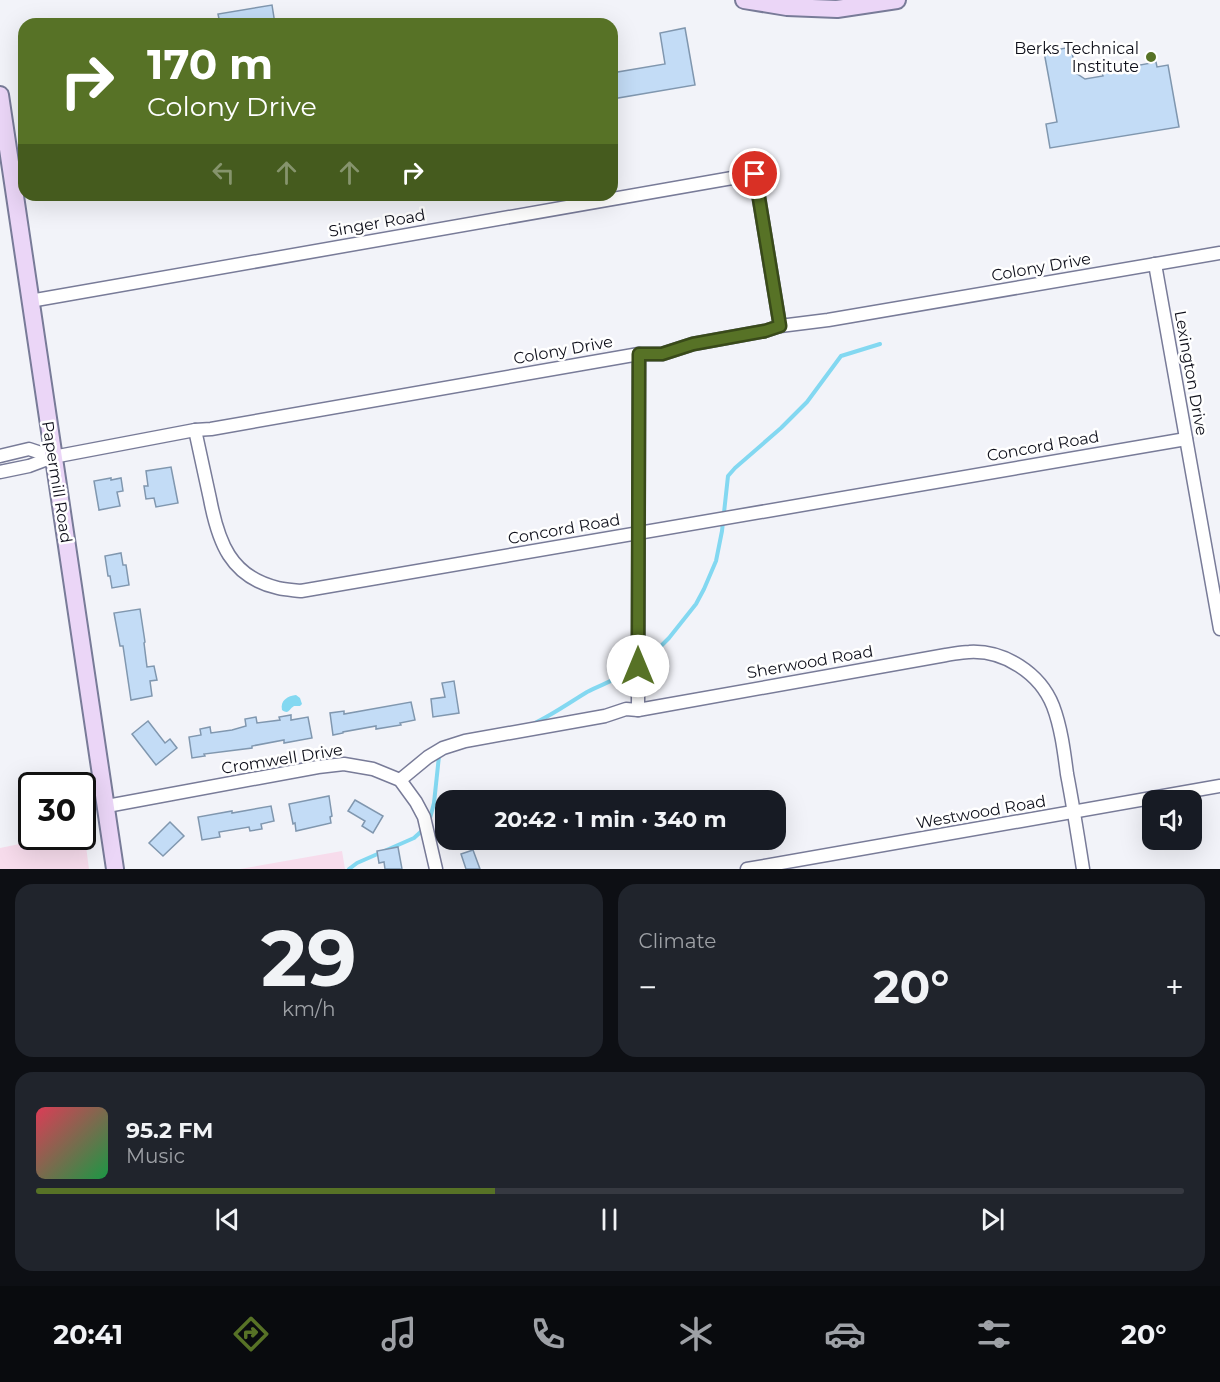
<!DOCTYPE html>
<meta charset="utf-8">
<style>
:root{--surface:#171b24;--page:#20242c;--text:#f1f3f6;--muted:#9ea1a6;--line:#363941;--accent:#577226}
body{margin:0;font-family:Montserrat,sans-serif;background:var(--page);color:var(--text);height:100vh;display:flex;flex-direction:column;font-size:22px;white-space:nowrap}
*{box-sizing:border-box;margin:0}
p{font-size:20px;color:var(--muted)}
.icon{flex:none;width:33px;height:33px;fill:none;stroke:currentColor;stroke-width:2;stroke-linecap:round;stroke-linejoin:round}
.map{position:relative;height:869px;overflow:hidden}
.panel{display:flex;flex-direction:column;gap:15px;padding:15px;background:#0d0f14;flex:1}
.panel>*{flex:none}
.hud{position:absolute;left:18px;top:18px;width:600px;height:183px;border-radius:18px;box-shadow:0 6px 24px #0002;background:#577226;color:#fff;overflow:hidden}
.controls{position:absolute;left:1142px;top:790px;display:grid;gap:12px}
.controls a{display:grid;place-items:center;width:60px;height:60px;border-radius:12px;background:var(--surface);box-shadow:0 6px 24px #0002;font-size:30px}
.speed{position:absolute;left:18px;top:772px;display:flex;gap:12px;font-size:30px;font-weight:700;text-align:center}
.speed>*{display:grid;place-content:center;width:78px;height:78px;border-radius:50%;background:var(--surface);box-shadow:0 6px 24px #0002;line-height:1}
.speed .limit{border:3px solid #111;border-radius:9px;background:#fff;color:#111}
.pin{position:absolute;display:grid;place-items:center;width:51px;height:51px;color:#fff;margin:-26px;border:3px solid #fff;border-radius:50%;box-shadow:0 2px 6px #0007}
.me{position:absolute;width:66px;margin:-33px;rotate:0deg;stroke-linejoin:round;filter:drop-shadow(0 0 4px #0008)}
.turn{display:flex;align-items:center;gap:21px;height:126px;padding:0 30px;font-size:27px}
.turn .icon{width:78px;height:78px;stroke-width:2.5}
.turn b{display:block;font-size:42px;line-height:51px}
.lanes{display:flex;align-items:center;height:57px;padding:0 30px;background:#0003;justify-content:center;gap:30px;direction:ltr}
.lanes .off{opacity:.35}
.big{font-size:45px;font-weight:700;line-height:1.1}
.panel .card{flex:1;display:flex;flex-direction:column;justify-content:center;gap:9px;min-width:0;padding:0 21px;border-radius:18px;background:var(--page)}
.panel .dial{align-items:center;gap:0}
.dial b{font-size:78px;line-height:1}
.song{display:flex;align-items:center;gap:18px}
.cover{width:72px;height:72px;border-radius:9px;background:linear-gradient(135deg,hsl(350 70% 55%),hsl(140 70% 35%))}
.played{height:6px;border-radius:3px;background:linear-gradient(90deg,var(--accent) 40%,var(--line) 40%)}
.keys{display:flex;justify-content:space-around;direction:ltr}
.heat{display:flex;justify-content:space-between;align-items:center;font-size:33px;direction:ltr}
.panel .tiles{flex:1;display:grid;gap:15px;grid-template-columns:1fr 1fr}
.card:last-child{grid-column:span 2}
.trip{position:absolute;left:435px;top:790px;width:351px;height:60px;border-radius:18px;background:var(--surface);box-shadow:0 6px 24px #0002;font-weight:700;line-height:60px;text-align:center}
.menu{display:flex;height:96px;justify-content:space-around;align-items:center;background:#090b0e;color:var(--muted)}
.menu .icon{width:42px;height:42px}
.menu .current{color:var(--accent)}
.menu b{font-size:27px;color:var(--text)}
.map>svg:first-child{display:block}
</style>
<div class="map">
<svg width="1220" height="869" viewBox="0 0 1220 869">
<rect width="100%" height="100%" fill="#f2f3f9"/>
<g fill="#f7dcec">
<path d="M83 831H84L89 869H0V848L54 837H82Z"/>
<path d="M342 851 345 869H240Z"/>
</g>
<path fill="#83d8f1" d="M296 695 300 698 302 704 300 706C298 706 296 706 294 706 289 709 289 715 282 710 280 700 288 696 296 695Z"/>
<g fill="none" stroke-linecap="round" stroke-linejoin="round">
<g stroke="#83d8f1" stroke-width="4">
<path d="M640 664 647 660 669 638 696 604 704 589 716 561 722 531 728 476 735 468 781 428 807 402 841 356 880 344"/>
<path d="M533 724C552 715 569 703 587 692 603 684 620 678 634 668"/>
<path d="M429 822 434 803 439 756"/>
<path d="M349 869 357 863 414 838 425 828"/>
</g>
</g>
<g fill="#c3dcf6" stroke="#8097af" stroke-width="1.5">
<path d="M272 5 275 24H220L218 14Z"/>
<path d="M685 28 695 85 612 99V73L665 64 660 33Z"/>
<path d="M1071 47 1076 73 1085 79 1103 76 1102 72 1156 62 1157 67 1168 65 1179 127 1050 148 1046 124 1057 122 1044 52Z"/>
<path d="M171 467 178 503 156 507 154 498 146 499 144 486H148L146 471Z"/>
<path d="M111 478V480L121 478 123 491 117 492 120 506 99 510 94 481Z"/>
<path d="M121 553 123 565H126L129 585 112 588 110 576H108L105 556Z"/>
<path d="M140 609 145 642 144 643 147 667 154 666 157 680 150 681 152 696 131 700 123 646H120L114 613Z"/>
<path d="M454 681 459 713 433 717 431 699 445 697 442 683Z"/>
<path d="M411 702 415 720 400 723 401 725 376 729V726L343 732V733L333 735 330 713 344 711V714Z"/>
<path d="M291 715V720L308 717 312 738 284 743V740L252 746V748L204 754 205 756 192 758 189 737 201 735 200 729 210 727 211 733 232 730 246 726 245 719 256 717 257 723 280 720 279 717Z"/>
<path d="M148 721 165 743 170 739 177 748 156 765 132 734Z"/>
<path d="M329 796 332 816 330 817 331 823 296 831 295 823 293 824 289 804Z"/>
<path d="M355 800 383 816 373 833 362 826 365 821 348 811Z"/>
<path d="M271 806 274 821 261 824 262 829 250 831 249 827 219 832 220 837 202 840 198 817 232 811V813Z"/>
<path d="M170 822 184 836 163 856 149 843Z"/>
<path d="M398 847 402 869H385L384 862 379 863 377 851Z"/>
<path d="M473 850 480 869H466L461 854Z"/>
</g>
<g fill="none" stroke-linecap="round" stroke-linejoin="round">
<g stroke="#787b98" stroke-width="15">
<g id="street">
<path d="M1155 264 1220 629"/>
<path d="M30 301 755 174 780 326"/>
<path d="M195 430C200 453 205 476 210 499 218 541 230 577 278 588 286 590 294 590 301 591L1186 439"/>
<path d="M0 456 29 449 53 457"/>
<path d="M0 472 29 466 53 457 195 430 211 429 639 354H662L693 344 765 331 780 326 828 320 1220 253"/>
<path d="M638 710 639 354"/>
<path d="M400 780 428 757 443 748 465 741 605 716 626 709 638 710 946 655C954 654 961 652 969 652 1004 650 1040 673 1053 706 1061 727 1064 751 1067 774 1073 805 1078 837 1083 869"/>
<path d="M107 806 318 767 344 764 373 769 400 780 416 802 424 817 436 869"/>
<path d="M747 869 1220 786"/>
</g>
</g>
<g stroke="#787b98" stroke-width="20">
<g id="secondary">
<path d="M744 0 787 7 837 9 897 0"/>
<path d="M0 95 115 869"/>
</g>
</g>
<use href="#street" stroke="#fff" stroke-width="12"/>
<use href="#secondary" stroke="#ebd6f7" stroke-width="16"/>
</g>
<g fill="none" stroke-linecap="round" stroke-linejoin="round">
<g stroke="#394a19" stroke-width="15">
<path id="route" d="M638 666 639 354H662L693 344 765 331 780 326 755 174"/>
</g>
<use href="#route" stroke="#577226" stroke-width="10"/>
</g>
<circle fill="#577226" stroke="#fff" stroke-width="2" cx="1151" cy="57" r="6"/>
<g text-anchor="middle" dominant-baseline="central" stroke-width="5" stroke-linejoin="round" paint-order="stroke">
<g font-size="16" fill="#0e0f1a" stroke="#fff" text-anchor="end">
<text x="1139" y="48">Berks Technical<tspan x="1139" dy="18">Institute</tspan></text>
</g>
<g font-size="16" fill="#0e0f1a" stroke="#fff">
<text transform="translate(377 223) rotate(-10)">Singer Road</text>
<text transform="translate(1041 267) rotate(-10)">Colony Drive</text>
<text transform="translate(563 350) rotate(-10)">Colony Drive</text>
<text transform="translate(1191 373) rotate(80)">Lexington Drive</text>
<text transform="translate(1043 446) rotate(-10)">Concord Road</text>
<text transform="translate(57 482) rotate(81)">Papermill Road</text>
<text transform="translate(564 529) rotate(-10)">Concord Road</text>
<text transform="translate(810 662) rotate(-10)">Sherwood Road</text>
<text transform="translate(282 759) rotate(-9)">Cromwell Drive</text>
<text transform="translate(981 812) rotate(-10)">Westwood Road</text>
</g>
</g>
</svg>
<div class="controls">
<a><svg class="icon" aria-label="sound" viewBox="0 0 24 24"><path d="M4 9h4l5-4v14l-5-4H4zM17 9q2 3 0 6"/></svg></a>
</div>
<div class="speed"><div class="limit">30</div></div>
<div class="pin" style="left:755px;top:174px;background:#d93025"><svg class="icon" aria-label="arrive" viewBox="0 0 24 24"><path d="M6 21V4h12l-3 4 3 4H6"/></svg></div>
<svg class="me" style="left:638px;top:666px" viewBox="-20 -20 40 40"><circle r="19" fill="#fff"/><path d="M0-13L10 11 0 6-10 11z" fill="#577226"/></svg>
<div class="trip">20:42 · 1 min · 340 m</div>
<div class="hud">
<div class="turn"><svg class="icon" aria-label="right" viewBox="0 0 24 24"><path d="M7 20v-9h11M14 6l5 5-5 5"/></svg><div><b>170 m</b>Colony Drive</div></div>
<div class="lanes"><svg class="icon off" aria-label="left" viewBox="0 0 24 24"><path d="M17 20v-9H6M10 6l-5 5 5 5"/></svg><svg class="icon off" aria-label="ahead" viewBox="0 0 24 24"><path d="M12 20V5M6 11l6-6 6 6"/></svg><svg class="icon off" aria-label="ahead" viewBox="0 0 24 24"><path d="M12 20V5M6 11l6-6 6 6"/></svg><svg class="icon" aria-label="right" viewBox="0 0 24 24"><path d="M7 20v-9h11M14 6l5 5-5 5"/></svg></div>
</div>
</div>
<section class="panel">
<div class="tiles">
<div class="card dial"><b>29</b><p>km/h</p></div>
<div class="card"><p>Climate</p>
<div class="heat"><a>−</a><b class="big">20°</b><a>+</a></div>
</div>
<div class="card">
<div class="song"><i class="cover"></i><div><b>95.2 FM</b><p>Music</p></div></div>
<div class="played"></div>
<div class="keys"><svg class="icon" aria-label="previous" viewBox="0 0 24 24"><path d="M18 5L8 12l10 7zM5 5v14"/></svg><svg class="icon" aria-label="pause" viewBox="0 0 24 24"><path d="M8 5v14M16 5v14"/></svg><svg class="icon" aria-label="next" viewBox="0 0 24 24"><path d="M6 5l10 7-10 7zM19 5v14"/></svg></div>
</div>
</div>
</section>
<nav class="menu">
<b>20:41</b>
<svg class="icon current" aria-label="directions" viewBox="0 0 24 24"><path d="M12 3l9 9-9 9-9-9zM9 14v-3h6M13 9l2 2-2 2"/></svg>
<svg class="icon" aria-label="music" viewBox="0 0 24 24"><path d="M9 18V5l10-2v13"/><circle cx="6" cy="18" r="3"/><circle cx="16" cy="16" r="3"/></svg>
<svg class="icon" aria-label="phone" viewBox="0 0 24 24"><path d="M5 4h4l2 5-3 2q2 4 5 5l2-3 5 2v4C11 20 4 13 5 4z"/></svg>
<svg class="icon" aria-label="climate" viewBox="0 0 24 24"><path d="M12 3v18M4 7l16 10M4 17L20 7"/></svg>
<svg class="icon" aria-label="car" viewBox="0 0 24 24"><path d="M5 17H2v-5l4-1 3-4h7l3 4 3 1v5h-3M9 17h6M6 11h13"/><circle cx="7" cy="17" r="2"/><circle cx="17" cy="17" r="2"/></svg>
<svg class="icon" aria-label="filters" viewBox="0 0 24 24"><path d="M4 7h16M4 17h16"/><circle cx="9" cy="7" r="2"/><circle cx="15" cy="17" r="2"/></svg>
<b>20°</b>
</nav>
